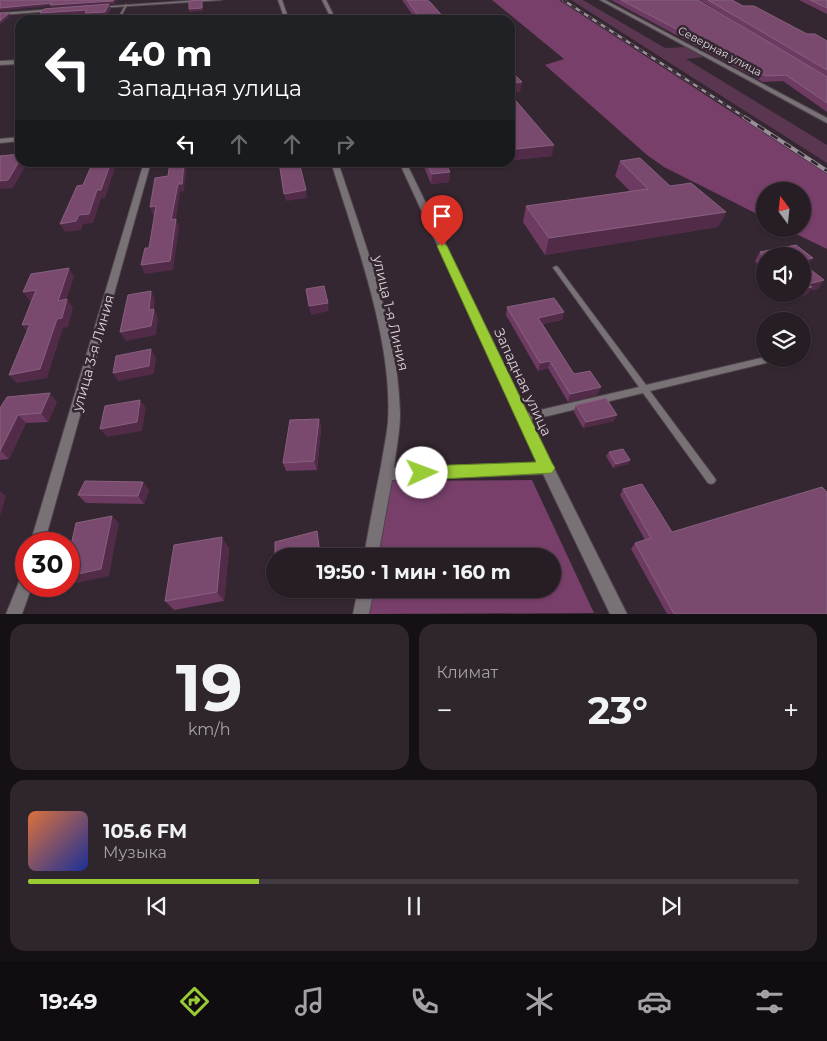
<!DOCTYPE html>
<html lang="ru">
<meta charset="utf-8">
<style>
:root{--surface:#271d25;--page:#2f262d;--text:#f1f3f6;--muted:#a4a2a7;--line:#433b42;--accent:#99cb35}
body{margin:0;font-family:Montserrat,sans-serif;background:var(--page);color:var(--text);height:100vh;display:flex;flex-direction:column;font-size:19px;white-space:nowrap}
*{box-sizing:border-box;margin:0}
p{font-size:16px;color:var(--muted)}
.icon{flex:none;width:28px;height:28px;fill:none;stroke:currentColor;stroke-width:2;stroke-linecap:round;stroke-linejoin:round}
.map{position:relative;height:614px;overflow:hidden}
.side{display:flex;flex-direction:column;gap:10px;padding:10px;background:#151014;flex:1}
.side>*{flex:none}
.hud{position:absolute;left:15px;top:15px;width:500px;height:152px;border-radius:15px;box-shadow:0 1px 4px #0004,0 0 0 1px var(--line);background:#202124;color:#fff;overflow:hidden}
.needle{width:32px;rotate:345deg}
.controls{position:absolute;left:756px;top:182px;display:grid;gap:10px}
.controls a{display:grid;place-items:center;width:55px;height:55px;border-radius:50%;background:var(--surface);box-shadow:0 1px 4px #0004,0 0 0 1px var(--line);font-size:25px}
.speed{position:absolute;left:15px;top:532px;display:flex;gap:10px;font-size:25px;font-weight:700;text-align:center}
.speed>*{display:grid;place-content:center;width:65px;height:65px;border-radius:50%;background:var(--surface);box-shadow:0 1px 4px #0004,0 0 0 1px var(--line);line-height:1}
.speed .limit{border:8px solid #d22;background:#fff;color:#111}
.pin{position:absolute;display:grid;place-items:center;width:42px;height:42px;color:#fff;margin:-51px -21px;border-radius:50% 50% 50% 0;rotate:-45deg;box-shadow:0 0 5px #0007}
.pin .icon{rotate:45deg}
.me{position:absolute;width:55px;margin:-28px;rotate:88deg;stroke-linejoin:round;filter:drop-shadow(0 0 4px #0008)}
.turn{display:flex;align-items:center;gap:18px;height:105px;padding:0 20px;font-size:22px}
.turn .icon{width:65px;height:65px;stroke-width:2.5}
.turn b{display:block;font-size:35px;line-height:42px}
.lanes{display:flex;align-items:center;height:48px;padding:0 20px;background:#0003;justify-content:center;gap:25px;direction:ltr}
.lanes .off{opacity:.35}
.big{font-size:38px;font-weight:700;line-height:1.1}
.side .widget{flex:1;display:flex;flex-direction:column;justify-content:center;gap:8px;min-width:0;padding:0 18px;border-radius:15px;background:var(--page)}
.side .dial{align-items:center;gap:0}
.dial b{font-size:65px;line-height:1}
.song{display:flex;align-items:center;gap:15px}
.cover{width:60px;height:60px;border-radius:8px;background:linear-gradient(135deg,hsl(20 70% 55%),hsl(230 70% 35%))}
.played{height:5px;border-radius:2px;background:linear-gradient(90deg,var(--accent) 30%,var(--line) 30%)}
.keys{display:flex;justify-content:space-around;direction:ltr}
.heat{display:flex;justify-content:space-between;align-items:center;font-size:28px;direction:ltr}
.side .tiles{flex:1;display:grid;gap:10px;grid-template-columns:1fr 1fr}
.widget:last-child{grid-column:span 2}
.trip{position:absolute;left:266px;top:548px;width:295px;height:50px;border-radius:25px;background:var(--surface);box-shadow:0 1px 4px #0004,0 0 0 1px var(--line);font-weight:700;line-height:50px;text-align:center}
.tabs{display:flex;height:80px;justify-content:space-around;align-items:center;background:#100c0f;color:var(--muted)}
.tabs .icon{width:35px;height:35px}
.tabs .selected{color:var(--accent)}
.tabs b{font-size:22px;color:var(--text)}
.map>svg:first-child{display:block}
</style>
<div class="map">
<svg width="827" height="614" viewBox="0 0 827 614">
<rect width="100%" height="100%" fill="#342731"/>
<path fill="#5a3651" d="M571 0H583L665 48 685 47 703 57 686 59 827 145V163Z"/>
<g fill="#773f6a">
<path d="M492 0H559L827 174V249L786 229H802V191H765V218L664 167 647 155 545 65 564 59Z"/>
<path d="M532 480 594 613 368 614 372 589H552V556H378L392 481Z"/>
</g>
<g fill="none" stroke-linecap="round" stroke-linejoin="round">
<g stroke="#4f434c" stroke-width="2">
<g id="service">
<path d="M126 4 127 5 119 20H117Z"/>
<path d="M556 266 558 267 646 385 765 357V359H774L773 361 770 362 650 391 714 477 716 480 714 483 711 484 708 483 643 393 523 422 520 421 519 418 520 415 523 414 639 387 554 269 553 268 554 267Z"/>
</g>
</g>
<g stroke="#4f434c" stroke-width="2">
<g id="minor">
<path d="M200 0H222L98 8 96 7Z"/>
<path d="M278 0H282L289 20H285Z"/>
<path d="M600 0H605L827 118V123Z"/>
<path d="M55 9 54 11 0 15V13Z"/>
<path d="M20 60V64L0 65V61Z"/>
<path d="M20 137V141L0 143V139Z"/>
<path d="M144 162H151L44 544H30Z"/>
<path d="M331 162H338C365 244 398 328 400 414 400 432 396 450 394 468L547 462 552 464 554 468 552 472 547 474 392 480 378 556H364C369 526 375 496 381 466 383 451 387 436 388 421 393 340 355 240 331 162Z"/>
<path d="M26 574V586H32L22 614H6L21 577Z"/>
<path d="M358 589H374L369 614H353Z"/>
</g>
</g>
<g stroke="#4f434c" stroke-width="2">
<g id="tertiary">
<path d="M322 0H326L336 20H332Z"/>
<path d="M399 162H406L552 464 627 614H610L542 472Z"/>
</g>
</g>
<use href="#service" fill="#787176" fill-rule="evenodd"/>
<use href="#minor" fill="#787176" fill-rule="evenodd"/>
<use href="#tertiary" fill="#787176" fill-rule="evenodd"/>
<g stroke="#9a9097" stroke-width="2.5">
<path id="rail-far1" d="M563 0 746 118"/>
</g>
<g stroke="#9a9097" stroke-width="4">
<path id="rail" d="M744 117 827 171"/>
</g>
<use href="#rail-far1" stroke="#342731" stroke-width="2" stroke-dasharray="5" stroke-linecap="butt"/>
<use href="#rail" stroke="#342731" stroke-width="2.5" stroke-dasharray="8" stroke-linecap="butt"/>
</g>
<g fill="#6d3a61">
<path d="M402 0H427L446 20H416Z"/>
<path d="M611 0H697L770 43 700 0H732L743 6 807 34 827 41V112L783 81 763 82Z"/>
<path d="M799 0H827V14Z"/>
<path d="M510 94 552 156 514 160 510 155Z"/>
<path d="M620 161 670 186 726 212 718 227 545 255 523 222 526 206 630 191 615 176Z"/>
<path d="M422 162H445L450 172 449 182 431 184Z"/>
<path d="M760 252 807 266 818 289 810 290 806 295 783 300 779 294H802L765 256V274L755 261Z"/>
<path d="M507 307 564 312 562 320 543 324 574 374 601 387 597 395 568 402 548 368 538 371 506 315Z"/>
<path d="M57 402 48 422 26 423 9 459 0 460V408Z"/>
<path d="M576 405 614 421 583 428 574 412Z"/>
<path d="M319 419 321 428 317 470 286 471 283 463Z"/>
<path d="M609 452 630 460 628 464 613 468 606 456Z"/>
<path d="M143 482 149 490 144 504 86 503 78 495Z"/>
<path d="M623 489 672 532 827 614H667L631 549 635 543 645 540 620 495Z"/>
<path d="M229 548 224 601 174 610 165 601Z"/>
</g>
<g fill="#512b48">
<path d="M117 0 114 4 51 8 50 6 0 11V8L52 3Z"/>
<path d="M202 0 203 11 189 12V9Z"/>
<path d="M109 4 111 9 107 17 87 18 86 15 42 18 40 13Z"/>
<path d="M9 13 10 16 0 25V21Z"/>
<path d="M522 82 520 92 510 93V83Z"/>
<path d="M554 145 552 156 514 160 516 149Z"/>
<path d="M20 160V162H28L13 188 0 189V181Z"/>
<path d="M111 162H113L115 168 105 198 101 199 93 223 83 224 81 230 65 232 60 224 79 215 97 190Z"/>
<path d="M184 162H187L184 191 180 192 176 219 179 227 173 270 145 274 141 265 171 220 178 184Z"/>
<path d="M450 172 449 182 431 184 432 174Z"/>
<path d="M306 190 307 198 286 201 284 194Z"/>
<path d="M156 206 159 214 153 215 150 207Z"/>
<path d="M726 212 718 227 545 255 549 238Z"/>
<path d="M813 258 807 266 802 267V260Z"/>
<path d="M69 268 74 277 63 309 58 301Z"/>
<path d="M824 280 818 289 810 290 806 295 783 300 788 294H802V289L808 284Z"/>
<path d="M36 290 42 299 30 301 23 292Z"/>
<path d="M151 291 155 300 154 309 158 318 156 335 126 341 120 332 149 310Z"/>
<path d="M67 299 73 308 68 327 63 328 47 378 17 383 9 375 57 319Z"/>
<path d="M328 303 329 311 311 315 309 306Z"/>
<path d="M564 312 562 320 536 325 538 318Z"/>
<path d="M30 324 29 334 22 325Z"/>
<path d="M151 349 156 358 154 374 118 381 113 373Z"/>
<path d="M550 361 548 368 538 371 540 363Z"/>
<path d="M601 387 597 395 568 402 570 394Z"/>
<path d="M50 393 57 402 48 422 41 413Z"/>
<path d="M140 400 146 408 142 431 107 437 100 429Z"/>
<path d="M18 415 26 423 9 459 0 450Z"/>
<path d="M617 415 614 421 583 428 586 422Z"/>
<path d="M319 419 321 428 317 470 314 461Z"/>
<path d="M630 460 628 464 613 468 616 464Z"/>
<path d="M143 482 149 490 144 504 138 496Z"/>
<path d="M0 491 6 496 0 516Z"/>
<path d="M112 516 119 523 109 576 72 584 69 581V576Z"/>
<path d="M317 531 319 539 321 556H320Z"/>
<path d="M222 537 229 548 224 601 217 592Z"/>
<path d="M278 589H303L281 595Z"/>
</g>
<g fill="#794a6e" stroke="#88607f">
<path d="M0 0H114L113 1 50 5 52 3 0 8Z"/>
<path d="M202 0V8L189 9V1Z"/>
<path d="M407 0H427L430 2 446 20H432L431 19 421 20Z"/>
<path d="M621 0H698L827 77V103L786 75 766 76Z"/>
<path d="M708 0H732L743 6H754L807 34H815L827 41V70Z"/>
<path d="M810 0H827V8Z"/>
<path d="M109 4 105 12 85 13 87 10 40 13 44 9Z"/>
<path d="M0 13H9L0 21Z"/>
<path d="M510 70 522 82 510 83Z"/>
<path d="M510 94 554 145 516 149 510 141Z"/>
<path d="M20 154V160L8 180 0 181V156Z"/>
<path d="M640 158 670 186 691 183 726 212 549 238 526 206 648 189 620 161Z"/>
<path d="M93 162H111L101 190H97L89 214 79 215 76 221 60 224 77 186 83 185Z"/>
<path d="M170 162H184L182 184H178L171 220 176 219 170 261 141 265 145 248H149L156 206 150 207 155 178 168 176Z"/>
<path d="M279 162H299L306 190 284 194Z"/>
<path d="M426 162H445L450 172 432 174Z"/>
<path d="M796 245 813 258 802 260V256H765V259L760 252Z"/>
<path d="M802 263 824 280 808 284 812 287 802 289Z"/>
<path d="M69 268 58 301 67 299 62 318 57 319 40 369 9 375 30 324 22 325 36 290 23 292 31 274Z"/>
<path d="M324 286 328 303 309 306 306 289Z"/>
<path d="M151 291 149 310 154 309 151 326 120 332 128 295Z"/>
<path d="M554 298 564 312 538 318 574 374 590 371 601 387 570 394 550 361 540 363 507 307Z"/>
<path d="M151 349 149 366 113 373 116 356Z"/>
<path d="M50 393 41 413 18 415 0 451V408L7 397Z"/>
<path d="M606 398 617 415 586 422 576 405Z"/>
<path d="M140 400 137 422 100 429 105 406Z"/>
<path d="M319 419 314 461 283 463 290 420Z"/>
<path d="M623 449 630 460 616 464 609 452Z"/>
<path d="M85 481 143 482 138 496 78 495Z"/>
<path d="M642 484 672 532 822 487 827 492V614H674L635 543 651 538 623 489Z"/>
<path d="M112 516 101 569 69 576V554L76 523Z"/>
<path d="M317 531 320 556H275V542Z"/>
<path d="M222 537 217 592 165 601 174 545Z"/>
</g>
<path fill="#99cb35" stroke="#638422" d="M442 242 447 246 552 463 555 468 552 473 422 480 416 478 414 473 416 468 422 466 536 462 437 246Z"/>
<g text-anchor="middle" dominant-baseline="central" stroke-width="5" stroke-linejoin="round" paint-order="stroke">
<g font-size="11" fill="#dbd3d9" stroke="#342731">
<text transform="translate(720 51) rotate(28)">Северная улица</text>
</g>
<g font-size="14" fill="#dbd3d9" stroke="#342731">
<text transform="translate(391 313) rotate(77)">улица 1-я Линия</text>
<text transform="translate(93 353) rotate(-74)">улица 3-я Линия</text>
<text transform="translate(523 382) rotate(65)">Западная улица</text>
</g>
</g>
</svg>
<div class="controls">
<a><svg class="needle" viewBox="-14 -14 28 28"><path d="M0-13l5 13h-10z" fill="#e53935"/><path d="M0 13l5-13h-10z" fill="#a4a2a7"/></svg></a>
<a><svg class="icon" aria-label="sound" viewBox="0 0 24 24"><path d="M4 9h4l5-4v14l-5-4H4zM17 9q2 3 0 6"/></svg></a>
<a><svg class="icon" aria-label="layers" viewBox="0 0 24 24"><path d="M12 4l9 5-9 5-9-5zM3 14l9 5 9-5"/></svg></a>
</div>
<div class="speed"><div class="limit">30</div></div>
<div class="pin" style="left:442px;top:246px;background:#d93025"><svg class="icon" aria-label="arrive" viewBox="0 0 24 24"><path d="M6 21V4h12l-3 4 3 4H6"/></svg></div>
<svg class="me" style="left:422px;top:473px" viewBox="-20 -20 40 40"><circle r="19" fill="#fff"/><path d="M0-13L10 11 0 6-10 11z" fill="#99cb35"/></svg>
<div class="trip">19:50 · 1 мин · 160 m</div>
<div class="hud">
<div class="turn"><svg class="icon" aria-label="left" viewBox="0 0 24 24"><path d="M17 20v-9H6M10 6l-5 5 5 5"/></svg><div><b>40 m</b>Западная улица</div></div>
<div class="lanes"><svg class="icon" aria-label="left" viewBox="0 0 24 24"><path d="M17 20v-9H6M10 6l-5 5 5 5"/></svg><svg class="icon off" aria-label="ahead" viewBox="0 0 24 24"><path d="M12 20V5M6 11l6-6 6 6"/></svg><svg class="icon off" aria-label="ahead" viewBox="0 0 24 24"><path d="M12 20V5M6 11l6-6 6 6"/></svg><svg class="icon off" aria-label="right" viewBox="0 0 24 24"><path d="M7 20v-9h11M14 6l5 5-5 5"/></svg></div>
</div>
</div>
<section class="side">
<div class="tiles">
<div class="widget dial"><b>19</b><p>km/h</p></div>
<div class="widget"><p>Климат</p>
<div class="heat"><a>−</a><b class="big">23°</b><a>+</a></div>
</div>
<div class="widget">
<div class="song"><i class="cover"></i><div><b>105.6 FM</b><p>Музыка</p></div></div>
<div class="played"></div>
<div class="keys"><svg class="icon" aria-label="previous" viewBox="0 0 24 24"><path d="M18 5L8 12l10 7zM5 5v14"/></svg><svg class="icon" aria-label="pause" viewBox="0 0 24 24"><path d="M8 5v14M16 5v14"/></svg><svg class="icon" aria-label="next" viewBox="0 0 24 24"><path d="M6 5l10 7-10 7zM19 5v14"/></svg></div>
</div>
</div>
</section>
<nav class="tabs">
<b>19:49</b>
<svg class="icon selected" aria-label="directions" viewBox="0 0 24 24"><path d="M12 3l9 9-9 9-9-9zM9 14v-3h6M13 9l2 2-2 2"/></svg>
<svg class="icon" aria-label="music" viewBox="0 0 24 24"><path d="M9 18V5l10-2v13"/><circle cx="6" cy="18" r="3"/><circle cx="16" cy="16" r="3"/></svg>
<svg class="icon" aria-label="phone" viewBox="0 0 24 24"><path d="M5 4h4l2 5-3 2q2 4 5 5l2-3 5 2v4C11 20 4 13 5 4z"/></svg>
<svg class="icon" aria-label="climate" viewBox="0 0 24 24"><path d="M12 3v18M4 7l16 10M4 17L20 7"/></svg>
<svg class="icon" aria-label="car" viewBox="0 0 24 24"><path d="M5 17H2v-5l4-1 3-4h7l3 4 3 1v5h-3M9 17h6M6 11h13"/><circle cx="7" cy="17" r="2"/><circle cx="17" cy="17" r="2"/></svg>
<svg class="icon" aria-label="filters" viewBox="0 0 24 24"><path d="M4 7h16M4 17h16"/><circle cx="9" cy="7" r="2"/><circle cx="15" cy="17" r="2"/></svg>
</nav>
